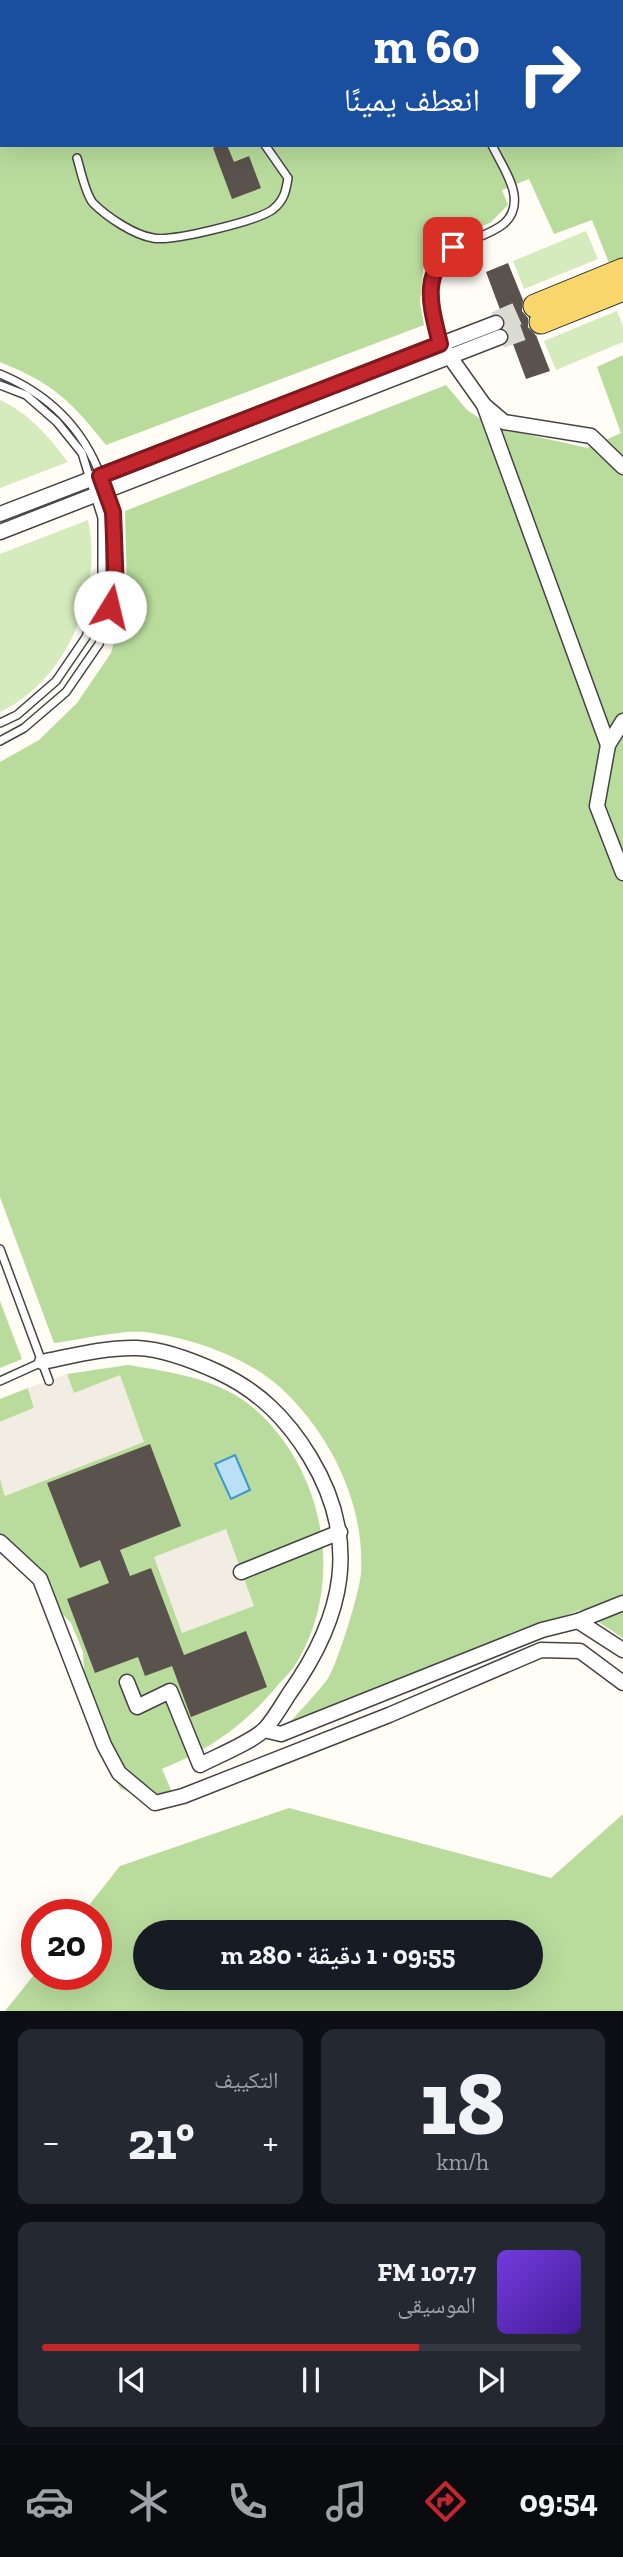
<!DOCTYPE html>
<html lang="ar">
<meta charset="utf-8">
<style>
:root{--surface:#171b24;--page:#242831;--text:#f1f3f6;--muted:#9ea1a6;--line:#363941;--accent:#c4262e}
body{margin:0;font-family:"Zilla Slab","Noto Naskh Arabic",serif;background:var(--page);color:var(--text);direction:rtl;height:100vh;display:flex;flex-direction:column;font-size:26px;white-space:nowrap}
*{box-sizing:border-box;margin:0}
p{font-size:23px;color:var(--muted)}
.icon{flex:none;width:38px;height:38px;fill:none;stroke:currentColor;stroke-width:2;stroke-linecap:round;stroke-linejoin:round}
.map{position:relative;height:2011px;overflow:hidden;direction:ltr}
.sheet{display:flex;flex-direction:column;gap:18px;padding:18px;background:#0d0f14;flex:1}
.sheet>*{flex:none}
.top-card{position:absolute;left:0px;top:0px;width:623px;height:147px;box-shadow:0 7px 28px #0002;direction:rtl;background:#1a4fa0;color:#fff;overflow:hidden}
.speed{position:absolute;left:21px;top:1899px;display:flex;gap:14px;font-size:35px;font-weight:700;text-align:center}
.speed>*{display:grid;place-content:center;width:91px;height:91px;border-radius:50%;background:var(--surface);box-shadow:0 7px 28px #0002;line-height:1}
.speed .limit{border:10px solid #d22;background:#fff;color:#111}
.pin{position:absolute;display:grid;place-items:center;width:60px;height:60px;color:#fff;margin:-30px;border-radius:14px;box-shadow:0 4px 10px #0006}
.me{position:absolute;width:77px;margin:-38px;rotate:9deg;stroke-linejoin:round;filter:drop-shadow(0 0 5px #0008)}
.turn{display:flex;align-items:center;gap:24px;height:147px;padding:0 28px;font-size:32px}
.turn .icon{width:91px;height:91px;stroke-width:2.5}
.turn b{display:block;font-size:49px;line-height:60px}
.big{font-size:52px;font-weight:700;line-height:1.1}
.sheet .card{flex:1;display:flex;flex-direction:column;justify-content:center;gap:10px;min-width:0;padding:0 24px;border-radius:14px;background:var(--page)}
.sheet .dial{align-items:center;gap:0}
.dial b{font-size:91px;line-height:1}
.song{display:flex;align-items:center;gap:21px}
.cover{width:84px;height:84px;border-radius:10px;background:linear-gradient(135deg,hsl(260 70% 55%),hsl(260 70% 35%))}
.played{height:7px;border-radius:4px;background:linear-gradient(90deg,var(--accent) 70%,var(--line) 70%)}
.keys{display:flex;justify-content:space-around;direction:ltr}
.heat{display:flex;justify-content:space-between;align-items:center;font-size:38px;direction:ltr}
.sheet .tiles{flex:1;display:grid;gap:18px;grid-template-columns:1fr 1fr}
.card:last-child{grid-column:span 2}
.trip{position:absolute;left:133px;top:1920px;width:410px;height:70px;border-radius:35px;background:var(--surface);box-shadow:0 7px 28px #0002;font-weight:700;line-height:70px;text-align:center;direction:rtl}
.dock{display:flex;height:112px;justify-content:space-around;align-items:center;background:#090b0e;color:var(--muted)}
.dock .icon{width:49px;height:49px}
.dock .current{color:var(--accent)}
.dock b{font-size:32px;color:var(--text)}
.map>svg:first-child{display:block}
</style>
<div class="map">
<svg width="623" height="2011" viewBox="0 0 623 2011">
<rect width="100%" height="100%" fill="#fffdf5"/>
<g fill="#d5ebbd">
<path d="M586 231 598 259 524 289 513 261Z"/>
<path d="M617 311 623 326V342L556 370 544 341Z"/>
<path d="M0 400C30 414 48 436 68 462L0 488Z"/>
<path d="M88 520C103 591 68 680 0 712V554Z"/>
</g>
<g fill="#b9dc9c" fill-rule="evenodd">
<path d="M0 0H623V298L592 220 554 234 529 179 502 190 508 205 490 223 469 231 424 261 420 303 424 325 106 445C71 401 53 383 0 362ZM2 2H621V145H2Z"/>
<path d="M623 355V1638L580 1610 288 1724C301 1710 315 1695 327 1680 337 1666 360 1591 361 1573 365 1504 331 1435 281 1388 247 1357 190 1337 144 1332 120 1330 79 1340 54 1343L0 1197V762L39 740 77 703 111 653 127 592 125 511 446 385 467 410 493 427 588 448 621 433 597 367Z"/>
<path d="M0 1301 22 1359 0 1368Z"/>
<path d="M128 1365C171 1372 222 1379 256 1410 325 1472 345 1582 297 1662 292 1671 283 1679 277 1686 244 1726 210 1749 162 1769L172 1792 143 1799 120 1788 105 1762 87 1721 83 1652 71 1623 0 1549V1478L5 1496 73 1393 67 1374Z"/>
<path d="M28 1388 34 1408 0 1422V1399Z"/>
<path d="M289 1808 551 1878 623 1814V2011H5L37 1971V1974H96V1914H82L120 1866ZM145 1932H530V1978H145Z"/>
</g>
<g fill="#f1ede2">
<path d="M67 1374 74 1393 120 1375 144 1442 5 1496 0 1478V1422L34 1408 28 1388Z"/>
<path d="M226 1529 254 1606 182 1633 154 1557Z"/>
</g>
<path fill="#b9e0f7" stroke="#3f96cf" stroke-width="2" d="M235 1455 250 1490 231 1499 215 1464Z"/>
<g fill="#5a524d">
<path d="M219 145H227L234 162 249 156 261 188 232 199 213 148Z"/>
<path d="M508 263 523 300 522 311 528 318V327L536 335 550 371 526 379 486 272Z"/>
<path d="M150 1444 181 1526 120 1550 130 1576 151 1568 184 1655 246 1631 267 1687 191 1717 172 1666 145 1676 138 1657 95 1673 67 1599 109 1583 100 1560 80 1568 47 1483Z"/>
</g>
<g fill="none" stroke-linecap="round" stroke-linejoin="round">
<g stroke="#dbdad3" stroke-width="23" stroke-dasharray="23 11" stroke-linecap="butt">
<path d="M496 323 535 306"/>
<path d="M500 337 541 322"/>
</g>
<g stroke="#444" stroke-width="10">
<g id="service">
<path d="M143 2 148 0"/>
<path d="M485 2 486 0"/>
<path d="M0 60 2 59"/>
<path d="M77 158C81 171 85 193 93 203 107 217 134 235 153 238 172 242 256 221 272 210 284 201 286 191 288 178L265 145"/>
<path d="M440 344C434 320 422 282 438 260 458 234 520 239 514 195 512 179 499 160 492 145"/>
<path d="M0 374C48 394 83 428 101 477"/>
<path d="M0 385 26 395 57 422 82 453 102 518V587L86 637 56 681 17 715 0 723"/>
<path d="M0 741 24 728 66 692 99 644 116 589 113 511 105 488"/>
<path d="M0 1249 49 1381"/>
<path d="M0 1381 42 1362"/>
</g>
</g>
<g stroke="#444" stroke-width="17">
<g id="minor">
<path d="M445 350 484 405 504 422 591 436 623 467"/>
<path d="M484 405 608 745"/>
<path d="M0 514 496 323"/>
<path d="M0 532 500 337"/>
<path d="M623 721 608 745 597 806 623 873"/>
<path d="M42 1362C72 1356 106 1347 137 1348 164 1349 194 1361 218 1372 259 1391 287 1419 310 1457 361 1541 344 1617 289 1694 282 1705 274 1719 265 1729 252 1742 217 1756 200 1765L170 1691 137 1707 127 1682"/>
<path d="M0 1542 40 1579 104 1745 119 1773 155 1803 183 1796 389 1715 541 1650 580 1651 623 1683"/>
<path d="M241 1572 340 1532"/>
<path d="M578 1621 623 1603"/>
<path d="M264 1730 281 1734 542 1630 578 1621 623 1650"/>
</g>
</g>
<g stroke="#222" stroke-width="25">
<g id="primary">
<path d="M535 306 623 270"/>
<path d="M541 322 623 289"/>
</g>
</g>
<use href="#service" stroke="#fff" stroke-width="7"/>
<use href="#minor" stroke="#fff" stroke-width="14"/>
<use href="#primary" stroke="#f9d66b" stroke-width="23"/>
</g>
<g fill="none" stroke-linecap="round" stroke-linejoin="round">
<g stroke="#7f191e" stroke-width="18">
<path id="route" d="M110 607 116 589 113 512 100 476 440 344C431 306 420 276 453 247"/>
</g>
<use href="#route" stroke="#c4262e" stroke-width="12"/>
</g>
</svg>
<div class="speed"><div class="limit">20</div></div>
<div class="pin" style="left:453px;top:247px;background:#d93025"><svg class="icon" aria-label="arrive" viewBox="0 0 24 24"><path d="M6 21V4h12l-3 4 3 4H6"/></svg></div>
<svg class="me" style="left:110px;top:607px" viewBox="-20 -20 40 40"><circle r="19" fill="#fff"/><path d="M0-13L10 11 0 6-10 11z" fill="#c4262e"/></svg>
<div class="trip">09:55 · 1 دقيقة · 280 m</div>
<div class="top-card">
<div class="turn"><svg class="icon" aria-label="right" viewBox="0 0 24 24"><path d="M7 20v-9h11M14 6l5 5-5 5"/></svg><div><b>60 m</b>انعطف يمينًا</div></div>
</div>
</div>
<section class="sheet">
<div class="tiles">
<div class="card dial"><b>18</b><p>km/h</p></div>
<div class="card"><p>التكييف</p>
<div class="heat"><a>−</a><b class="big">21°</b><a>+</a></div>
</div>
<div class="card">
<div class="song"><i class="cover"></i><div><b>107.7 FM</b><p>الموسيقى</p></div></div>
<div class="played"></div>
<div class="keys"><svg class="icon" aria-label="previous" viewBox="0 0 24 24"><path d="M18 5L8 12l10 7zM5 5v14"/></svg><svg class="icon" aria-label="pause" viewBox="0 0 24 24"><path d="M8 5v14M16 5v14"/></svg><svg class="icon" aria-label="next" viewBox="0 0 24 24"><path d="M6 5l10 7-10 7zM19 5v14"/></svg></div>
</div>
</div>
</section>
<nav class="dock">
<b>09:54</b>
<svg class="icon current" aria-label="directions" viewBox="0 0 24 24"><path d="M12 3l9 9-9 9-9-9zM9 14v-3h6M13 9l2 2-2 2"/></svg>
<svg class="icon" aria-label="music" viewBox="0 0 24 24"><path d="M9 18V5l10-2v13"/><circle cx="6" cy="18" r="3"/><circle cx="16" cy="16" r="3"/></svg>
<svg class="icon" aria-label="phone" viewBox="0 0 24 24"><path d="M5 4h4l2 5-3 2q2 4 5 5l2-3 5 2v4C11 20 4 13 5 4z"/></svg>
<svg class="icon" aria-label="climate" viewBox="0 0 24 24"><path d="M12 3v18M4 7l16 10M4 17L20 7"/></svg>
<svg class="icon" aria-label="car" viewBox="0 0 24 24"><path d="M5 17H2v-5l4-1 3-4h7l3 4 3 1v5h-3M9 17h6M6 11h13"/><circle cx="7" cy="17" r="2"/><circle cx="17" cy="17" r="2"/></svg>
</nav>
